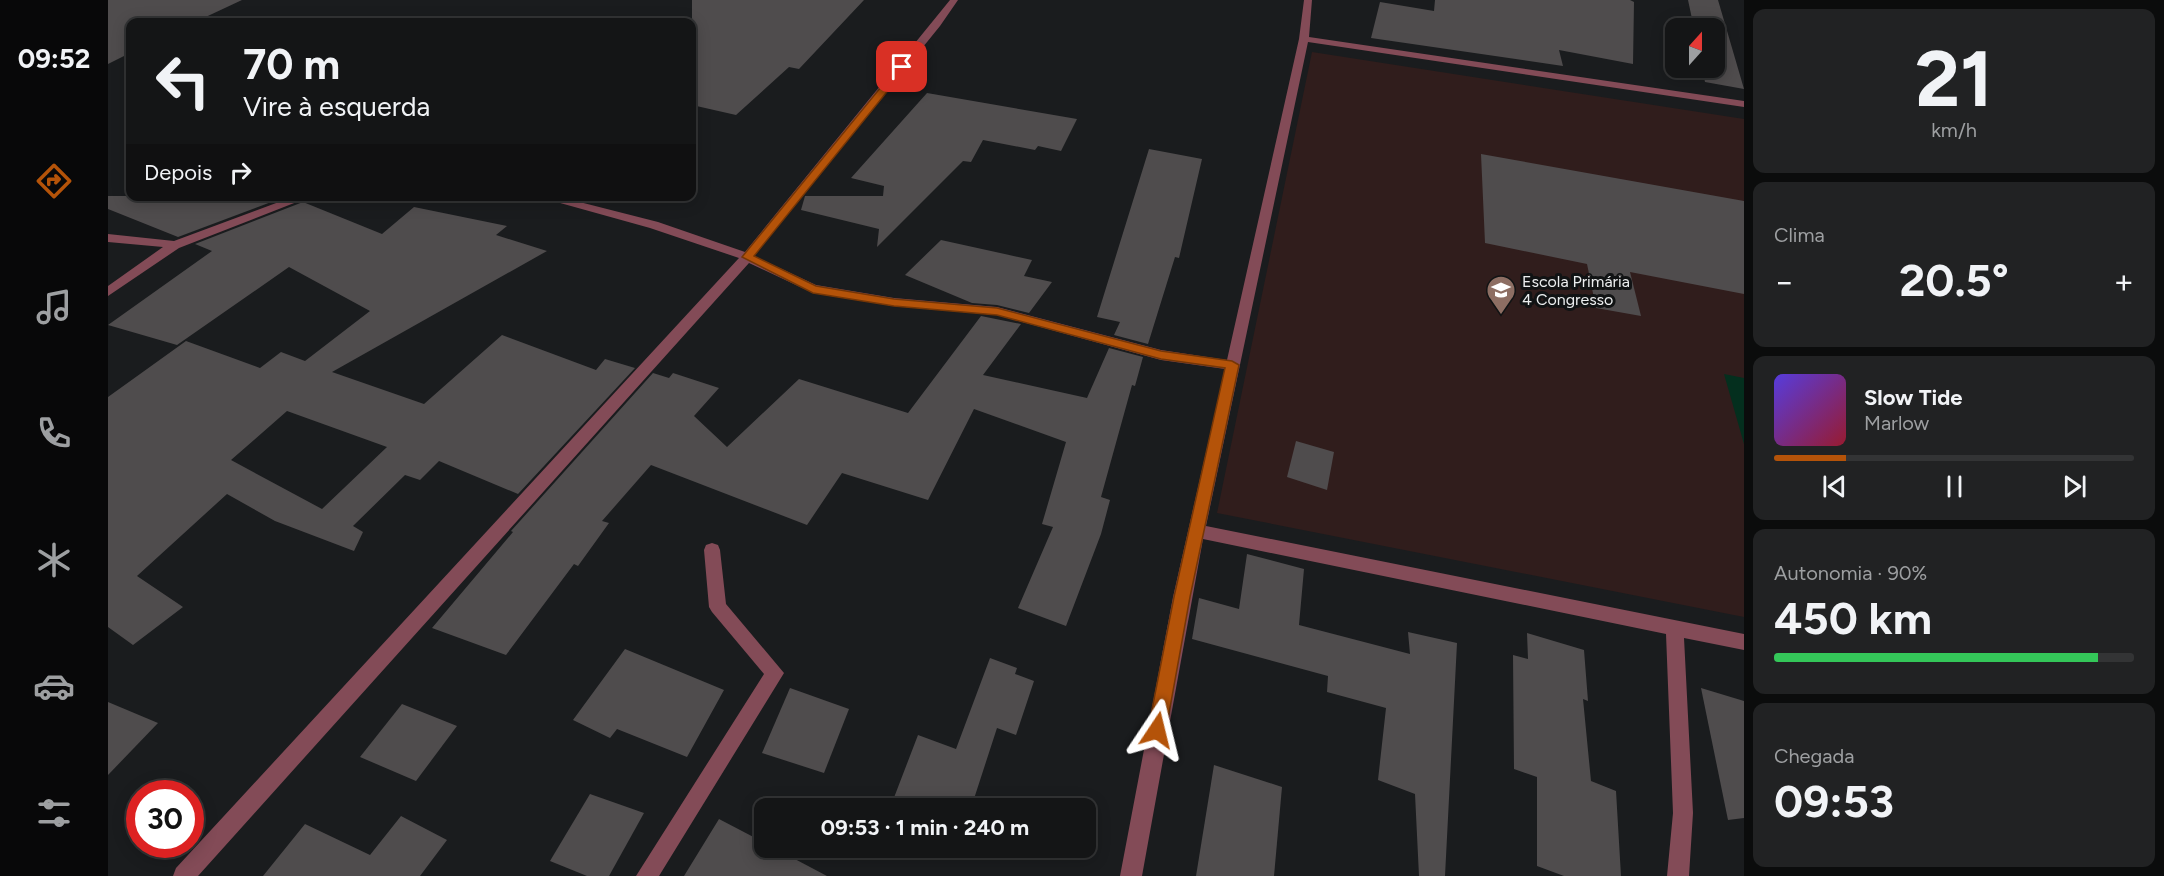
<!DOCTYPE html>
<html lang="pt">
<meta charset="utf-8">
<style>
:root{--surface:#141516;--page:#212223;--text:#f1f3f6;--muted:#9d9fa1;--line:#333435;--accent:#b45309}
body{margin:0;font-family:Figtree,sans-serif;background:var(--page);color:var(--text);height:100vh;display:flex;flex-direction:column;font-size:22px;white-space:nowrap}
*{box-sizing:border-box;margin:0}
p{font-size:20px;color:var(--muted)}
.icon{flex:none;width:33px;height:33px;fill:none;stroke:currentColor;stroke-width:2;stroke-linecap:round;stroke-linejoin:round}
.map{position:relative;flex:1;overflow:hidden}
.details{display:flex;flex-direction:column;gap:9px;padding:9px;background:#0b0c0c;width:420px}
.details>*{flex:none}
.top-card{position:absolute;left:18px;top:18px;width:570px;height:183px;border-radius:12px;box-shadow:0 3px 15px #0003,0 0 0 2px var(--line);background:#141516;color:var(--text);overflow:hidden}
.needle{width:39px;rotate:21deg}
.controls{position:absolute;left:1557px;top:18px;display:grid;gap:12px}
.controls a{display:grid;place-items:center;width:60px;height:60px;border-radius:12px;background:var(--surface);box-shadow:0 3px 15px #0003,0 0 0 2px var(--line);font-size:30px}
.speed{position:absolute;left:18px;top:780px;display:flex;gap:12px;font-size:30px;font-weight:700;text-align:center}
.speed>*{display:grid;place-content:center;width:78px;height:78px;border-radius:50%;background:var(--surface);box-shadow:0 3px 15px #0003,0 0 0 2px var(--line);line-height:1}
.speed .limit{border:9px solid #d22;background:#fff;color:#111}
.pin{position:absolute;display:grid;place-items:center;width:51px;height:51px;color:#fff;margin:-26px;border-radius:12px;box-shadow:0 3px 9px #0006}
.me{position:absolute;width:66px;margin:-33px;rotate:10deg;stroke-linejoin:round;filter:drop-shadow(0 0 4px #0008)}
.turn{display:flex;align-items:center;gap:21px;height:126px;padding:0 18px;font-size:27px}
.turn .icon{width:78px;height:78px;stroke-width:2.5}
.turn b{display:block;font-size:42px;line-height:51px}
.then{display:flex;align-items:center;height:57px;padding:0 18px;background:#0003;gap:12px;font-size:22px}
.big{font-size:45px;font-weight:700;line-height:1.1}
.details .tile{flex:1;display:flex;flex-direction:column;justify-content:center;gap:9px;min-width:0;padding:0 21px;border-radius:12px;background:var(--page)}
.details .dial{align-items:center;gap:0}
.dial b{font-size:78px;line-height:1}
.song{display:flex;align-items:center;gap:18px}
.cover{width:72px;height:72px;border-radius:9px;background:linear-gradient(135deg,hsl(250 70% 55%),hsl(350 70% 35%))}
.played{height:6px;border-radius:3px;background:linear-gradient(90deg,var(--accent) 20%,var(--line) 20%)}
.keys{display:flex;justify-content:space-around;direction:ltr}
.heat{display:flex;justify-content:space-between;align-items:center;font-size:33px;direction:ltr}
.charge{height:9px;border-radius:4px;background:linear-gradient(90deg,#34c759 90%,var(--line) 0)}
.trip{position:absolute;left:646px;top:798px;width:342px;height:60px;border-radius:12px;background:var(--surface);box-shadow:0 3px 15px #0003,0 0 0 2px var(--line);font-weight:700;line-height:60px;text-align:center}
main{display:flex;flex:1;min-height:0}
.tabs{display:flex;flex-direction:column;width:108px;justify-content:space-around;align-items:center;background:#080809;color:var(--muted)}
.tabs .icon{width:42px;height:42px}
.tabs .active{color:var(--accent)}
.tabs b{font-size:27px;color:var(--text)}
.map>svg:first-child{display:block}
</style>
<main>
<nav class="tabs">
<b>09:52</b>
<svg class="icon active" aria-label="directions" viewBox="0 0 24 24"><path d="M12 3l9 9-9 9-9-9zM9 14v-3h6M13 9l2 2-2 2"/></svg>
<svg class="icon" aria-label="music" viewBox="0 0 24 24"><path d="M9 18V5l10-2v13"/><circle cx="6" cy="18" r="3"/><circle cx="16" cy="16" r="3"/></svg>
<svg class="icon" aria-label="phone" viewBox="0 0 24 24"><path d="M5 4h4l2 5-3 2q2 4 5 5l2-3 5 2v4C11 20 4 13 5 4z"/></svg>
<svg class="icon" aria-label="climate" viewBox="0 0 24 24"><path d="M12 3v18M4 7l16 10M4 17L20 7"/></svg>
<svg class="icon" aria-label="car" viewBox="0 0 24 24"><path d="M5 17H2v-5l4-1 3-4h7l3 4 3 1v5h-3M9 17h6M6 11h13"/><circle cx="7" cy="17" r="2"/><circle cx="17" cy="17" r="2"/></svg>
<svg class="icon" aria-label="filters" viewBox="0 0 24 24"><path d="M4 7h16M4 17h16"/><circle cx="9" cy="7" r="2"/><circle cx="15" cy="17" r="2"/></svg>
</nav>
<div class="map">
<svg width="1636" height="876" viewBox="0 0 1636 876">
<rect width="100%" height="100%" fill="#1a1c1e"/>
<path fill="#301d1c" d="M1204 52 1636 119V617L1109 513Z"/>
<path fill="#042f1e" d="M1616 374 1636 378V444Z"/>
<g fill="#4f4c4d" fill-rule="evenodd">
<path d="M0 0H134L87 22H22V53L0 64Z"/>
<path d="M584 0H756L691 69 681 67 628 115 584 105Z"/>
<path d="M1327 0H1522L1526 2 1525 64 1451 50 1455 66 1263 38 1272 2 1326 11Z"/>
<path d="M1580 0H1610L1636 89 1597 82 1594 68H1606V28H1586Z"/>
<path d="M819 93 969 119 953 151 930 146 927 150 875 140 863 162 855 161 769 247 771 229 693 210 697 196H775L776 186 743 178Z"/>
<path d="M1041 149 1094 159 1071 258 1067 257 1040 344 1006 335 1012 322 989 317Z"/>
<path d="M1373 154 1636 201V294L1522 272 1533 316 1488 308 1479 264 1377 243Z"/>
<path d="M0 196H179L70 237 0 209Z"/>
<path d="M195 202 274 234 306 207 399 226 388 235 439 251 224 372 316 404 394 335 488 370 497 359 527 368 410 494 331 461 312 480 297 475 245 526 255 532 246 551 167 521 119 494 29 576 75 607 25 645 0 627V397L78 341 152 368 173 352 197 361 262 311 181 267 69 345 0 325 104 251 87 244ZM179 411 279 447 214 509 123 460Z"/>
<path d="M833 240 924 260 916 276 944 282 921 313 889 305 864 303 797 275Z"/>
<path d="M873 316 913 324 875 375 979 398 1001 348 1035 357 1027 386 1024 385 993 497 1002 500 993 534 958 626 910 608 945 527 934 524 958 442 866 409 820 500 734 473 699 525 543 465 494 521 501 523 470 566 466 564 398 655 324 628 405 532 403 531 545 373 561 378 565 373 611 388 586 416 619 447 691 379 800 413Z"/>
<path d="M1188 441 1226 452 1219 490 1179 477Z"/>
<path d="M1139 554 1196 569 1191 625 1302 654 1300 632 1349 643 1337 876H1311L1307 794 1270 780 1278 708 1219 692 1220 676 1084 639 1091 598 1131 609Z"/>
<path d="M1419 633 1476 650 1480 701 1475 699 1483 781 1508 791 1513 876H1456L1429 866V777L1406 769 1405 655 1420 659Z"/>
<path d="M517 649 616 690 579 757 509 729 502 738 465 720Z"/>
<path d="M882 658 909 668 907 674 926 681 908 735 889 728 863 808H782L810 735 848 749Z"/>
<path d="M682 688 741 709 716 773 654 753Z"/>
<path d="M1593 688 1636 701V818L1620 820Z"/>
<path d="M0 702 50 723 0 775Z"/>
<path d="M294 704 349 726 308 781 252 757Z"/>
<path d="M1106 765 1174 787 1166 876H1088Z"/>
<path d="M482 794 536 813 501 876H479L442 861Z"/>
<path d="M293 816 339 840 312 876H155L197 824 262 855Z"/>
<path d="M611 819 657 843V848H666L719 876H576Z"/>
</g>
<g fill="none" stroke-linecap="round" stroke-linejoin="round">
<g fill="#834b57" fill-rule="evenodd">
<path d="M842 0H850L832 26 646 256 708 285 786 298 889 307 1053 350 1119 360 1191 39 1196 0H1204L1201 37 1636 101V107L1200 42 1098 526 1636 634V650L1576 638 1585 813 1581 876H1559L1565 813 1558 634 1095 539 1034 876H1012L1065 597 1117 369 1053 360 889 315 786 306 705 293 641 263 90 876H65L68 868 631 258 542 228 427 196H448L550 222 637 252Z"/>
<path d="M187 196H204L71 248 0 296V286L55 247 0 242V234L66 241Z"/>
<path d="M604 543 610 545 612 550 618 604 676 673 551 876H528L656 674 604 612 601 607 596 550 598 545Z"/>
</g>
</g>
<path fill="#b45309" stroke="#753606" stroke-width="1.5" d="M791 65 799 67 646 256 708 286 786 299 889 308 1053 351 1124 361 1131 365 1082 597 1058 730 1055 736 1049 738 1043 736 1040 730 1066 597 1117 368 1053 359 889 315 786 306 705 293 634 257Z"/>
<defs>
<g id="school-pin" transform="scale(1.5)"><path d="M0 17L-7.5 6A9.5 9.5 0 1 1 7.5 6Z" fill="#8d6e63" stroke="#111314"/><path d="M0-5L7-2L0 1L-7-2ZM-4 1L0 2.5L4 1V4Q0 6-4 4Z" fill="#fff"/></g>
</defs>
<g fill-rule="evenodd">
<use href="#school-pin" x="1393" y="290"/>
</g>
<g text-anchor="middle" dominant-baseline="central" stroke-width="6" stroke-linejoin="round" paint-order="stroke">
<g font-size="16" fill="#eceeef" stroke="#111314" text-anchor="start">
<text x="1414" y="281">Escola Primária<tspan x="1414" dy="18">4 Congresso</tspan></text>
</g>
</g>
</svg>
<div class="controls">
<a><svg class="needle" viewBox="-14 -14 28 28"><path d="M0-13l5 13h-10z" fill="#e53935"/><path d="M0 13l5-13h-10z" fill="#9d9fa1"/></svg></a>
</div>
<div class="speed"><div class="limit">30</div></div>
<div class="pin" style="left:794px;top:67px;background:#d93025"><svg class="icon" aria-label="arrive" viewBox="0 0 24 24"><path d="M6 21V4h12l-3 4 3 4H6"/></svg></div>
<svg class="me" style="left:1049px;top:730px" viewBox="-20 -20 40 40"><path d="M0-17L14 15 0 8-14 15z" fill="#b45309" stroke="#fff" stroke-width="4"/></svg>
<div class="trip">09:53 · 1 min · 240 m</div>
<div class="top-card">
<div class="turn"><svg class="icon" aria-label="left" viewBox="0 0 24 24"><path d="M17 20v-9H6M10 6l-5 5 5 5"/></svg><div><b>70 m</b>Vire à esquerda</div></div>
<div class="then">Depois<svg class="icon" aria-label="right" viewBox="0 0 24 24"><path d="M7 20v-9h11M14 6l5 5-5 5"/></svg></div>
</div>
</div>
<section class="details">
<div class="tile dial"><b>21</b><p>km/h</p></div>
<div class="tile"><p>Clima</p>
<div class="heat"><a>−</a><b class="big">20.5°</b><a>+</a></div>
</div>
<div class="tile">
<div class="song"><i class="cover"></i><div><b>Slow Tide</b><p>Marlow</p></div></div>
<div class="played"></div>
<div class="keys"><svg class="icon" aria-label="previous" viewBox="0 0 24 24"><path d="M18 5L8 12l10 7zM5 5v14"/></svg><svg class="icon" aria-label="pause" viewBox="0 0 24 24"><path d="M8 5v14M16 5v14"/></svg><svg class="icon" aria-label="next" viewBox="0 0 24 24"><path d="M6 5l10 7-10 7zM19 5v14"/></svg></div>
</div>
<div class="tile"><p>Autonomia · 90%</p><b class="big">450 km</b><div class="charge"></div></div>
<div class="tile"><p>Chegada</p><b class="big">09:53</b></div>
</section>
</main>
